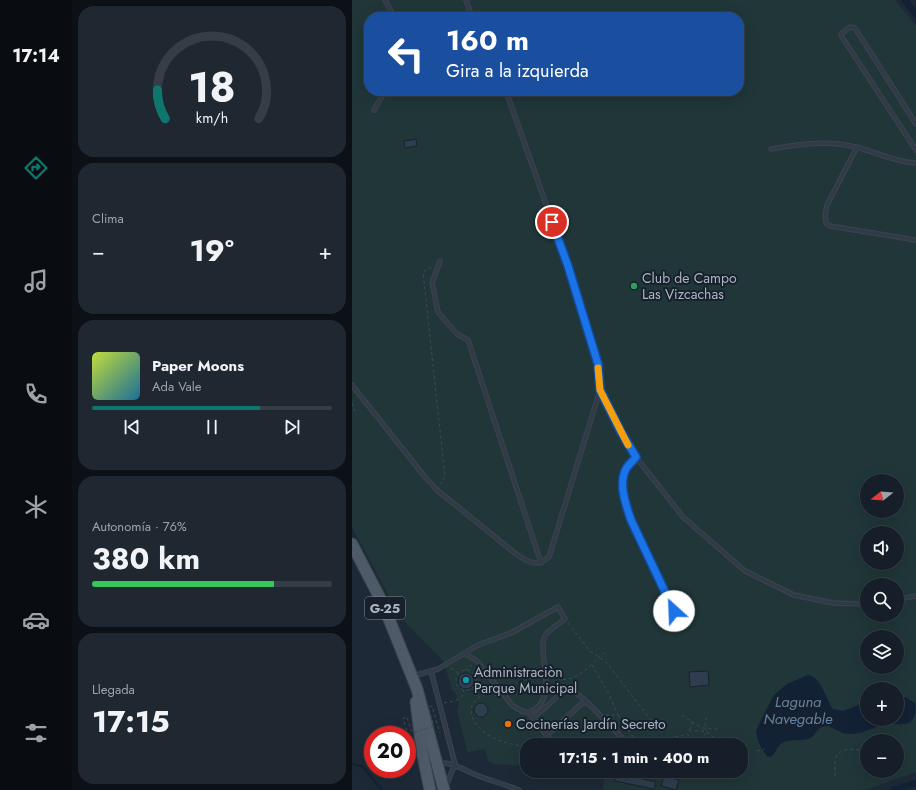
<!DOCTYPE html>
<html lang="es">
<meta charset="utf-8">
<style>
:root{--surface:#161f29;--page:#1f2731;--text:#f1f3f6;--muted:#9ea2a8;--line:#353d46;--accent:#0f766e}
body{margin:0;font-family:Jost,sans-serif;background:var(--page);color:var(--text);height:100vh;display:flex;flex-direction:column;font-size:15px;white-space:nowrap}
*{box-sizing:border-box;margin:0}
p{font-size:13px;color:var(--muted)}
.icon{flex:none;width:22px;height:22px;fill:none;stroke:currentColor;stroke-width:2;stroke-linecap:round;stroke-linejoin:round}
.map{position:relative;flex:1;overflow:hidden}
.details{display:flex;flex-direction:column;gap:6px;padding:6px;background:#0c1117;width:280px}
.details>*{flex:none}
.guide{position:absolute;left:12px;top:12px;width:380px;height:84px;border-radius:16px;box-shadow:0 4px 16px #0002,0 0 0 1px var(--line);background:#1a4fa0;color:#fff;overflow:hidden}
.needle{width:26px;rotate:253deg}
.controls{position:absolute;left:508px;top:474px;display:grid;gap:8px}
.controls a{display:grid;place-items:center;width:44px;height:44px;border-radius:50%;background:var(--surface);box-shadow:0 4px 16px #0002,0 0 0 1px var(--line);font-size:20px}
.speed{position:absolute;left:12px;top:726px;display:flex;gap:8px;font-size:20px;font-weight:700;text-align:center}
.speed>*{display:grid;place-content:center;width:52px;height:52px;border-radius:50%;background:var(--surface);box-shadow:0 4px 16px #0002,0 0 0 1px var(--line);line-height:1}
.speed .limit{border:6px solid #d22;background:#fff;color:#111}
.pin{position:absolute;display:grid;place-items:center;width:34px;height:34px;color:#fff;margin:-17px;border:2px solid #fff;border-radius:50%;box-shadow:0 1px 4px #0007}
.me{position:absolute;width:44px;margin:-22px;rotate:335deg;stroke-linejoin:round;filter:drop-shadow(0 0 3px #0008)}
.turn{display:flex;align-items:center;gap:14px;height:84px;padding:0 16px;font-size:18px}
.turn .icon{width:52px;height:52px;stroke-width:2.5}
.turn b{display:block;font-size:28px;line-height:34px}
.big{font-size:30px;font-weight:700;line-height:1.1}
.details .card{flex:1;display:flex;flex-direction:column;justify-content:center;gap:6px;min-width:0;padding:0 14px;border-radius:16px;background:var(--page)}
.details .dial{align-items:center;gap:0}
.dial svg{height:104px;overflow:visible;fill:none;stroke:var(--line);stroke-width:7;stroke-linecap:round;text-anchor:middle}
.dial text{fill:var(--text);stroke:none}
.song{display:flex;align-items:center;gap:12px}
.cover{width:48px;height:48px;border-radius:6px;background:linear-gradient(135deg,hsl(70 70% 55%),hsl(200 70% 35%))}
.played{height:4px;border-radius:2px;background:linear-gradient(90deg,var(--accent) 70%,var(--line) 70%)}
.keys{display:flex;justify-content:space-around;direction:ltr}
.heat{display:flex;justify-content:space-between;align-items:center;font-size:22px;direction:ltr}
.charge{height:6px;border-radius:3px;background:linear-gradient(90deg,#34c759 76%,var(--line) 0)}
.trip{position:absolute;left:168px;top:738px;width:228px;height:40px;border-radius:16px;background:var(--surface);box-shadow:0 4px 16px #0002,0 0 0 1px var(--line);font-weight:700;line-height:40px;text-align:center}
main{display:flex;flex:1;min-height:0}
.dock{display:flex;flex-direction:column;width:72px;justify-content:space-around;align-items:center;background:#090c10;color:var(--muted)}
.dock .icon{width:28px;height:28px}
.dock .current{color:var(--accent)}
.dock b{font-size:18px;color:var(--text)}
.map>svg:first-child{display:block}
</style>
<main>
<nav class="dock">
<b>17:14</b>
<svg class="icon current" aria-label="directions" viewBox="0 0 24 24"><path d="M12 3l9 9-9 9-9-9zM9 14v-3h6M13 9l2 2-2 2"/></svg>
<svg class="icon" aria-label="music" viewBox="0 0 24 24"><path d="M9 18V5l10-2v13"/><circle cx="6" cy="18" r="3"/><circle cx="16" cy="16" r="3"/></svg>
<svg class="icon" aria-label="phone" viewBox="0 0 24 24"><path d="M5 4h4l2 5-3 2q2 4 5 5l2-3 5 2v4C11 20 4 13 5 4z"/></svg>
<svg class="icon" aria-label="climate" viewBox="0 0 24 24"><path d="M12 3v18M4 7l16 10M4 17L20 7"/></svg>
<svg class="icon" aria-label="car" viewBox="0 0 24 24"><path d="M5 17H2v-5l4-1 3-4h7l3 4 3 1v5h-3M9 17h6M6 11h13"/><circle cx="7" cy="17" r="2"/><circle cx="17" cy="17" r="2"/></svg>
<svg class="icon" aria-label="filters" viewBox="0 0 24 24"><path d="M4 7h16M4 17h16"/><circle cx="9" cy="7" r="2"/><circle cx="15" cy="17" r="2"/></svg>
</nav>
<section class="details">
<div class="card dial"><svg viewBox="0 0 100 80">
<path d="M14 69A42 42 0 1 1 86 69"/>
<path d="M14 69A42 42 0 0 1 8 47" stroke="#0f766e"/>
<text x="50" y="56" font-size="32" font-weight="700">18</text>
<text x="50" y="72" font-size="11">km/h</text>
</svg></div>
<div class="card"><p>Clima</p>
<div class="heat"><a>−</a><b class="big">19°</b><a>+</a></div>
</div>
<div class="card">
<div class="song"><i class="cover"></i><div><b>Paper Moons</b><p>Ada Vale</p></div></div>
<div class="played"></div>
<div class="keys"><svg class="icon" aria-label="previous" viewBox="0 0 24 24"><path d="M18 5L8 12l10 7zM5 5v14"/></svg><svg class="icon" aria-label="pause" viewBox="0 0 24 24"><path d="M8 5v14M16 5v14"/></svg><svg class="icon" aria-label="next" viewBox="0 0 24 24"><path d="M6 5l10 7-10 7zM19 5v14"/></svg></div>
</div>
<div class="card"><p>Autonomía · 76%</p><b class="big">380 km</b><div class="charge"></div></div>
<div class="card"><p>Llegada</p><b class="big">17:15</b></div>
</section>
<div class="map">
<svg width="564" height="790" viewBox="0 0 564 790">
<rect width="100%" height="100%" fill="#1e2937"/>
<path fill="#203638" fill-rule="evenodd" d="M0 0H543L564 26V772L514 790H251L252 777 208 771H389V745H175V766L141 764 136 761 133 749 117 752 115 751 105 711 107 703 105 700 104 693 100 690 92 662 48 617 0 527ZM17 17H387V91H17ZM515 481H545V511H515ZM515 533H545V563H515ZM515 585H545V615H515ZM515 637H545V667H515ZM515 689H545V719H515ZM515 741H545V771H515Z"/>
<path fill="#122134" d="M456 675C469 677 474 699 481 709L491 711 515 702V719H545V698L553 697 563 703C564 709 564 716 560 720 554 727 542 723 534 724 521 727 509 735 495 734 488 733 481 727 475 726 464 726 464 737 456 739 448 741 439 739 432 742 425 745 425 751 420 756L416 757 411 751 406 741 404 732 407 724 422 695 435 684Z"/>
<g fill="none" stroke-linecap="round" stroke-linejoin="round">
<path stroke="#122134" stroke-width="2" d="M0 764 10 766 30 790"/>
<g stroke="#122134" stroke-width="7">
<path d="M553 0 564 14"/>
<path d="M542 790 564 783"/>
</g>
</g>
<g fill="#2f3d4e" stroke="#19222d">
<path d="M64 139 65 146 53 148 52 141Z"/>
<path d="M356 671 357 685 338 687 337 672Z"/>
<circle cx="114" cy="681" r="8"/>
<circle cx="129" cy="710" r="7"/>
<path d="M270 771H304L307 772 305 779Z"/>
<path d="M264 773 304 782 302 789 263 781Z"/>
<path d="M312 776 327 780 324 790 309 786Z"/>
</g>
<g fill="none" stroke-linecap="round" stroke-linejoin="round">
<g stroke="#3b4450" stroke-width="5.5">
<g id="service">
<path d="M33 0 42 17"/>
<path d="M114 0 120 17"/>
<path d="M154 91 216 266 246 363 248 390 269 432 284 457 331 517 393 571 442 595 481 603 515 604"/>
<path d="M22 110 33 91"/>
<path d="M564 124 503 28 498 27 489 34 490 37 564 150"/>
<path d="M505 147 475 205 473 217 474 223 478 226 564 240"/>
<path d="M419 149C448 144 475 140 504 147 524 152 543 162 564 163"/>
<path d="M88 261 80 283 86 312 105 334 116 340 189 563"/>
<path d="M0 385 73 477 85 490 164 554C177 562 183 568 197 557L248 390"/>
<path d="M284 457C281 461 276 465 274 469 266 484 274 505 279 519L322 611"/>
<path d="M545 599 564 596"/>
<path d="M114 654 125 661 161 706 170 711 177 713 202 745"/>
<path d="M79 671 103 764 94 786"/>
<path d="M61 676 86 669 126 645 159 633 206 607 213 619C207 624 200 628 195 633 183 647 203 684 189 703 187 707 181 710 177 713"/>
<path d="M181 718 214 689H220L236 703"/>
<path d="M194 736 228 705 232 703H236L277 745"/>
<path d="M73 765C94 759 104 766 122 774 136 780 152 784 167 790"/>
</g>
</g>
<g stroke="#3b4450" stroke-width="13">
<g id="primary">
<path d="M0 544 31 604 65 689 92 790"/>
<path d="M64 702 70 751 78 790"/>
</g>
</g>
<g stroke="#384f50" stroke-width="1" stroke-dasharray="3 3" stroke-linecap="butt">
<path d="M79 267 71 272 93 477 88 484"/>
<path d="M0 403 4 415"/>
<path d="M216 623 238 651 254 662 299 720 283 723 269 730"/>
<path d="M240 665 256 692 266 715"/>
<path d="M99 668 106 673"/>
<circle cx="114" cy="680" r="10"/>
<path d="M113 670 120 665"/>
<path d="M200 675C218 690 239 664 252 653"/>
<path d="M121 689 125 696"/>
<path d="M145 696 137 693C106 702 120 728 142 738 152 743 164 745 175 747"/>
<path d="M92 703C102 701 110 701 112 690"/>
<path d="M254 715H266L287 745"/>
<path d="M330 715 340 722V725L336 733"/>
<path d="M340 722 350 728 365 729"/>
<path d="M337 731C342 731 349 730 354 732 358 734 361 737 365 740"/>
<path d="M323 737 335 734 345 745"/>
<path d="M342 741 348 739 356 732 353 728 354 718"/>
<path d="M184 745 190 741"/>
<path d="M405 751 412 749"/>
<path d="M483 776C484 770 482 765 483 760 486 747 501 749 511 750L515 759"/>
</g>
<use href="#service" stroke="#313b47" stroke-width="3.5"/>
<use href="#primary" stroke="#4f5a68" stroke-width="11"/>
<path stroke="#384f50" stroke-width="1" stroke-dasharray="3 3" stroke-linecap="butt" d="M58 742 51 718 55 717 60 733 82 726 76 707 80 706 88 733"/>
</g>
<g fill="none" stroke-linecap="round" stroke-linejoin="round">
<g stroke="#114b97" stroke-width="10">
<path id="route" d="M200 222 216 266 246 364 248 390 269 432 284 457C281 461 276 465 274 469 266 484 274 505 279 520L322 611"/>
</g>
<use href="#route" stroke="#1a73e8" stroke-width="7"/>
<path stroke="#f59e0b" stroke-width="7" d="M246 368 248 390 276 445"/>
</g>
<circle fill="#2e9e5b" stroke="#17202b" stroke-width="1.5" cx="282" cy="286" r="4"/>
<circle fill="#0f9aa8" stroke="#17202b" stroke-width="1.5" cx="114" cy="680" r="4"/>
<circle fill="#e8710a" stroke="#17202b" stroke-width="1.5" cx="156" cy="724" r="4"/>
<g text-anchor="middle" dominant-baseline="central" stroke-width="4" stroke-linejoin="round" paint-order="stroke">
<rect fill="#17202b" stroke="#7f8997" stroke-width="1" x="13" y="597" width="40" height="22" rx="3"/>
<g font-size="13" font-weight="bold" fill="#abb6c5">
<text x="33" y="608">G-25</text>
</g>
<g font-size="14" fill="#abb6c5" stroke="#17202b" text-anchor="start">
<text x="290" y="278">Club de Campo<tspan x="290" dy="16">Las Vizcachas</tspan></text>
<text x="122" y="672">Administraciòn<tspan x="122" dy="16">Parque Municipal</tspan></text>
<text x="164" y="724">Cocinerías Jardín Secreto</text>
</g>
<g font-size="15" font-style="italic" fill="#6181a6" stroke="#17202b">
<text x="446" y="702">Laguna<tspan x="446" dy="17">Navegable</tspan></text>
</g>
</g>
</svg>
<div class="controls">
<a><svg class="needle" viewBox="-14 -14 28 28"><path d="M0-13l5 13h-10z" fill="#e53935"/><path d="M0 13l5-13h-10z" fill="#9ea2a8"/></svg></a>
<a><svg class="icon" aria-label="sound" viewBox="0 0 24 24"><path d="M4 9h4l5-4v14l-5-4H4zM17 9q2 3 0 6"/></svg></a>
<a><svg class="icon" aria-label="search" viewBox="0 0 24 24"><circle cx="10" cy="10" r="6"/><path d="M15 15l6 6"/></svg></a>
<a><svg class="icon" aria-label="layers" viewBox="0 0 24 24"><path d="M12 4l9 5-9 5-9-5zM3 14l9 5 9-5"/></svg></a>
<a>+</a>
<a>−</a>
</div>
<div class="speed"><div class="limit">20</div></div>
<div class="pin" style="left:200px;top:222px;background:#d93025"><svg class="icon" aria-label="arrive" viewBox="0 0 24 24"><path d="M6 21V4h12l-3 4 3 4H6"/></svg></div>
<svg class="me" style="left:322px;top:611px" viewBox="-20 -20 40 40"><circle r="19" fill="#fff"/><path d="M0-13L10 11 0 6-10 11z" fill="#1a73e8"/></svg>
<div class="trip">17:15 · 1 min · 400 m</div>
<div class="guide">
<div class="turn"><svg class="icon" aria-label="left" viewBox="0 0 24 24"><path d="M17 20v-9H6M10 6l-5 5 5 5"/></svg><div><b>160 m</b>Gira a la izquierda</div></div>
</div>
</div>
</main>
